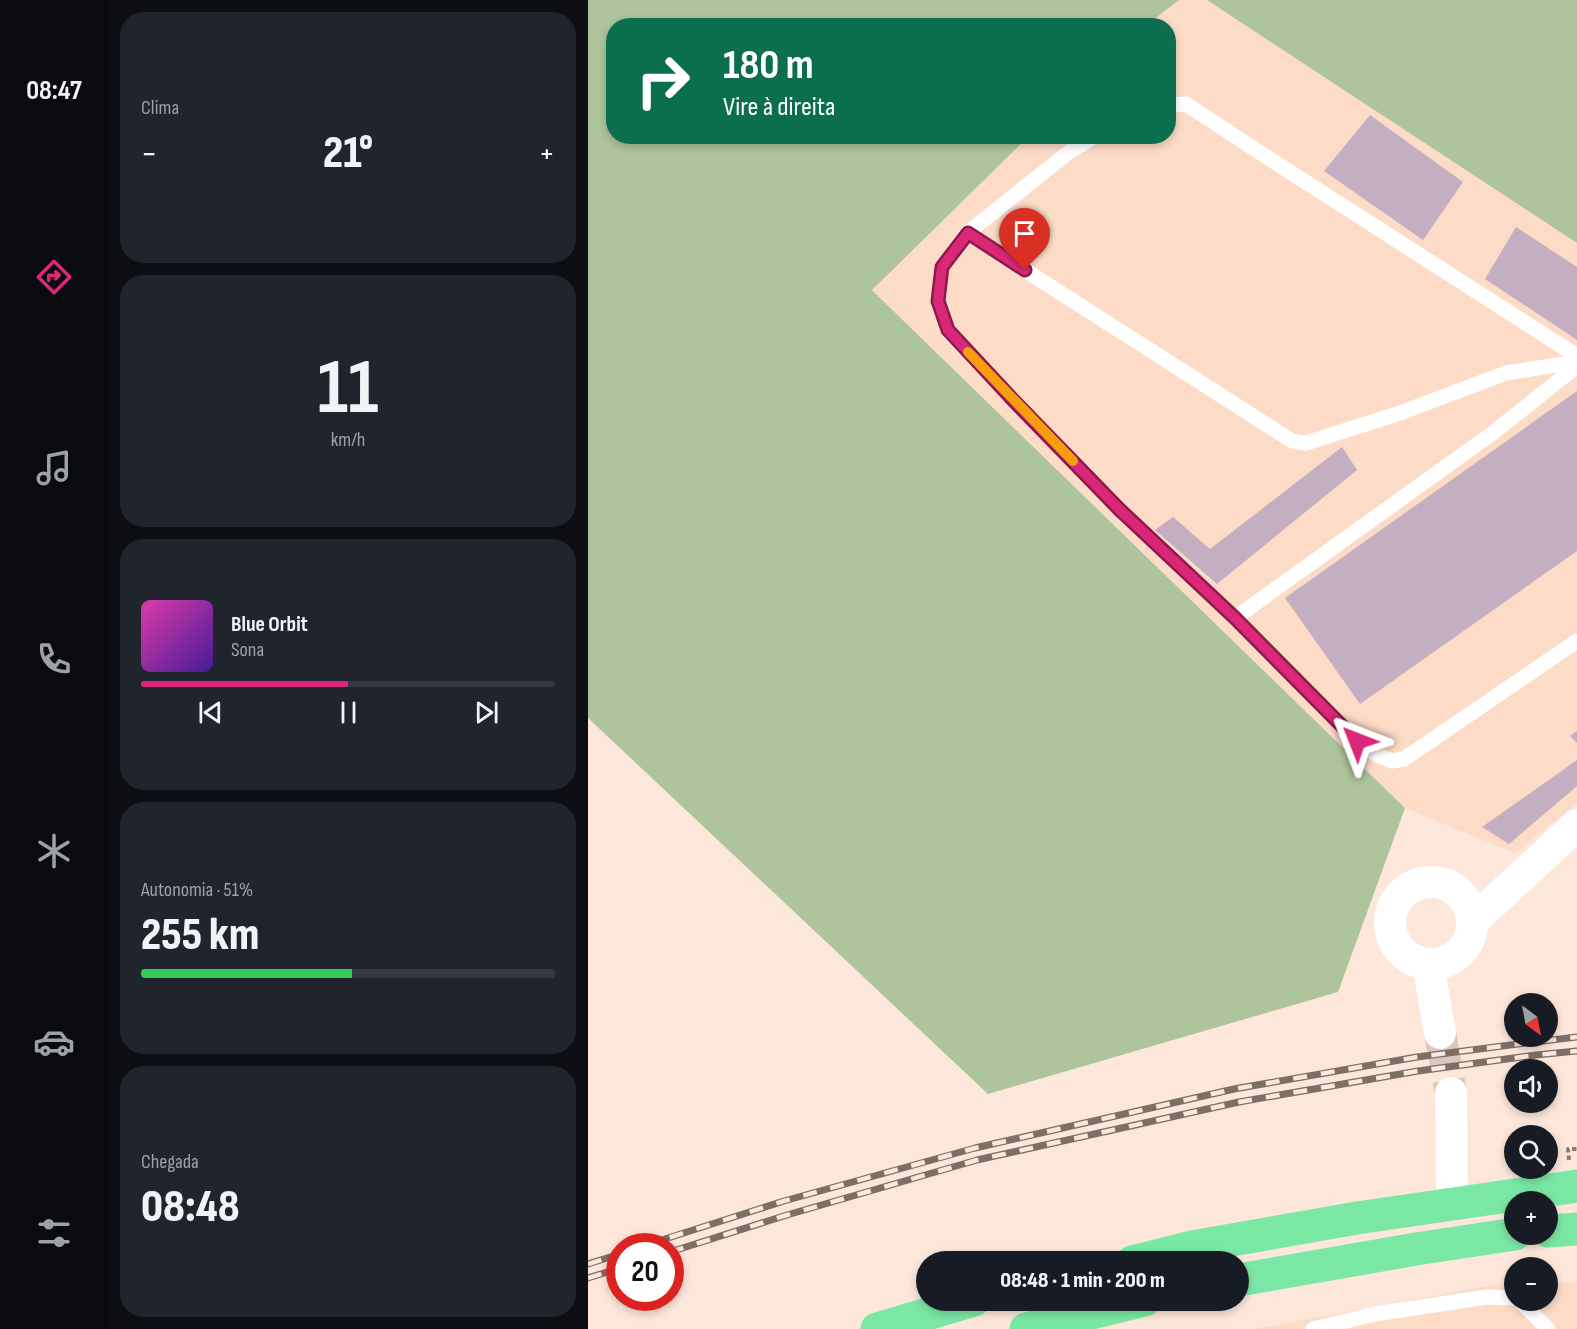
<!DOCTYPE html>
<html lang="pt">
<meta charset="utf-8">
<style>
:root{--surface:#171b24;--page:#20242c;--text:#f1f3f6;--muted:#9ea1a6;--line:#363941;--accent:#db2777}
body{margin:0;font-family:"Sofia Sans Condensed",sans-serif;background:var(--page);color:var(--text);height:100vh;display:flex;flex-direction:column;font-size:22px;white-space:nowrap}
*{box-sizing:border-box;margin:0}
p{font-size:20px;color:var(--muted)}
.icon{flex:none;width:33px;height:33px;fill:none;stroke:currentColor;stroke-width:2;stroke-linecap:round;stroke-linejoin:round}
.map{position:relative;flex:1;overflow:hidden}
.drawer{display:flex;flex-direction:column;gap:12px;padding:12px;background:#0d0f14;width:480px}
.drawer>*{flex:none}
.banner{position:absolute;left:18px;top:18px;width:570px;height:126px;border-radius:24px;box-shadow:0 3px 9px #0003;background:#0b6e4f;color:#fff;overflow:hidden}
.needle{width:39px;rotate:148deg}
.controls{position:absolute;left:916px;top:993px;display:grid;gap:12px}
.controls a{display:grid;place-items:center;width:54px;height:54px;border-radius:50%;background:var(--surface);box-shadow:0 3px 9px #0003;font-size:30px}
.speed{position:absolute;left:18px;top:1233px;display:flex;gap:12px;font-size:30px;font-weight:700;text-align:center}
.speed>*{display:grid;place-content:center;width:78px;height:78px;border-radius:50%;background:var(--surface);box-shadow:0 3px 9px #0003;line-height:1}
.speed .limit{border:9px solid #d22;background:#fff;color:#111}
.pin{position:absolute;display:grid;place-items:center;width:51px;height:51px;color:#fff;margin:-62px -26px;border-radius:50% 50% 50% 0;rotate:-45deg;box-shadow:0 0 6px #0007}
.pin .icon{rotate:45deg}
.me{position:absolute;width:66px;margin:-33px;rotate:315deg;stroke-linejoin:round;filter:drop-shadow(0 0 4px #0008)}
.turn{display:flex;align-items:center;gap:21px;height:126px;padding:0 18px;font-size:27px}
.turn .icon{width:78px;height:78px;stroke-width:2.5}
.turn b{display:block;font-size:42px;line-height:51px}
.big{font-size:45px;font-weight:800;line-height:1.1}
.drawer .widget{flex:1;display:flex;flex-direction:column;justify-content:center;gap:9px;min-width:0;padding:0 21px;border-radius:24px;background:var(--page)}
.drawer .dial{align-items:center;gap:0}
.dial b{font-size:78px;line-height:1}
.song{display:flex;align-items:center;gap:18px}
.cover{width:72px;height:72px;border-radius:9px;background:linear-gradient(135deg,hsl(320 70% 55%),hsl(260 70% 35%))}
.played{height:6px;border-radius:3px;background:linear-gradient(90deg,var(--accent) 50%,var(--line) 50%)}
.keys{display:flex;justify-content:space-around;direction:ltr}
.heat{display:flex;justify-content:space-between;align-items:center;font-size:33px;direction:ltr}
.charge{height:9px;border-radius:4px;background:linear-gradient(90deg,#34c759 51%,var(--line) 0)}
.trip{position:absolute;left:328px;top:1251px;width:333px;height:60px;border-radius:30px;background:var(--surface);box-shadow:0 3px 9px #0003;font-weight:800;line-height:60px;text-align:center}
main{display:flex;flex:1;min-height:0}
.dock{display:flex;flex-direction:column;width:108px;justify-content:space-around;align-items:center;background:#090b0e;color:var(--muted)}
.dock .icon{width:42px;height:42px}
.dock .active{color:var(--accent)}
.dock b{font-size:27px;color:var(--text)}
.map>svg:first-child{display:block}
</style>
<main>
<nav class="dock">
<b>08:47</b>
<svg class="icon active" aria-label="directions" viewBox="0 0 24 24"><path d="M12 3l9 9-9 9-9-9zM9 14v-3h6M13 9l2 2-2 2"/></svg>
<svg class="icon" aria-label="music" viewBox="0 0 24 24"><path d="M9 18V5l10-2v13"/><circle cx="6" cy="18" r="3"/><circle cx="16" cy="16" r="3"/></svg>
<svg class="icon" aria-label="phone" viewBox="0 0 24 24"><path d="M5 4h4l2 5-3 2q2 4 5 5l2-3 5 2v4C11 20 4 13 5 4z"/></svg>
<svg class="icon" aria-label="climate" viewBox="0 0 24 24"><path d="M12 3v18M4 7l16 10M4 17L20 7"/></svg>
<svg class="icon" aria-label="car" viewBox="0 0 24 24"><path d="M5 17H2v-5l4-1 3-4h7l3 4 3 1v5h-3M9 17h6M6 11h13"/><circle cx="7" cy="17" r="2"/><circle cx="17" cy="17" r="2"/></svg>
<svg class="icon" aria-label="filters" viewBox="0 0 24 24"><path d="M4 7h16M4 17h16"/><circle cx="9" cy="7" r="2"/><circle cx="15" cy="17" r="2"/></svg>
</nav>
<section class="drawer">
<div class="widget"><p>Clima</p>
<div class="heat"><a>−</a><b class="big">21°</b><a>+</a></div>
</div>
<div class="widget dial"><b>11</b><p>km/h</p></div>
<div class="widget">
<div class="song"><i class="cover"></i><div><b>Blue Orbit</b><p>Sona</p></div></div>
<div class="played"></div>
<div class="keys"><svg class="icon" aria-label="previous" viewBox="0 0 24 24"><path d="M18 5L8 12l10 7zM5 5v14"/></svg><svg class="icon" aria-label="pause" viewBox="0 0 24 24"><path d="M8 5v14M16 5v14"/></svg><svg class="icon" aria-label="next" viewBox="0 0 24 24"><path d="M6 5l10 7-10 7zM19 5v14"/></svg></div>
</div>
<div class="widget"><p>Autonomia · 51%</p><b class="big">255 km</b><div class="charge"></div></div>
<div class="widget"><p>Chegada</p><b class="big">08:48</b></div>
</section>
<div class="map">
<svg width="989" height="1329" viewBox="0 0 989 1329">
<rect width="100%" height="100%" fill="#fce7da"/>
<g fill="#fcdcc7">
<path d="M591 0H619L989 243V803L927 853 817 808 284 289 440 137 580 136V26L557 25Z"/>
<path d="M989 1282V1329H666L905 1285 927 1284V1300H960V1283Z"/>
</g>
<g fill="#adc49c">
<path d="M0 0H591L557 26H26V136L440 137 284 290 817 808 750 992 400 1094 0 718Z"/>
<path d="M619 0H989V243Z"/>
</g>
<g fill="#c4afc2">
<path d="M782 115 875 182 835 240 736 171Z"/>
<path d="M928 227 989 267V340L897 279Z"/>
<path d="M989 391V551L772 704 697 598Z"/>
<path d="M754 447 769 470 629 584 567 530 585 517 622 549Z"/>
<path d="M989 731V743L982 736Z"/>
<path d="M989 760V786L921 844 894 827Z"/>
</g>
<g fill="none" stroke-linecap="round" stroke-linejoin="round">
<path stroke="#dbc8bc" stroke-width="32" stroke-dasharray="32 16" stroke-linecap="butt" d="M852 1033 863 1093"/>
<path stroke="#8a7b72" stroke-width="4" stroke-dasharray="4.5 3" stroke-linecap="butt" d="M981 1160 980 1149H989"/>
<g stroke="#fff" stroke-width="15">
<path d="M580 105 598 104 671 152 989 356"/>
<path d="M507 136 481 152 379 233 354 267 350 301 360 331 426 401 531 509 647 618"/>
<path d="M379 233 704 441 718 443 812 413 918 373 989 362"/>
<path d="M989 366 906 432 647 618 769 741 789 755 804 761 816 759 989 641"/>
<path d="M931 1300 960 1329"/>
<path d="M725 1329 787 1314 899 1297 927 1298"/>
</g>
<g stroke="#fff" stroke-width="32">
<circle cx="843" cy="923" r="41"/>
<path d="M885 921 989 825"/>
<path d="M840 964 852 1033"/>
<path d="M863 1093 864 1205"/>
</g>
<g stroke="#7ae8a4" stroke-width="33">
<path d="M960 1231 989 1229"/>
<path d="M544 1262 604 1247 769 1218 989 1186"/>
<path d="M651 1280 828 1249 927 1234"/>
<path d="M289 1329 386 1300"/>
<path d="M438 1329 557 1300"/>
</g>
<g stroke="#7d6e66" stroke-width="7">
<g id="rail">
<path d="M55 1246 196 1201 387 1148 646 1089 829 1057 946 1042 989 1037"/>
<path d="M82 1252 199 1215 389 1160 651 1102 830 1071 948 1055 989 1051"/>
<path d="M0 1264 32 1254"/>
<path d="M0 1278 32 1268"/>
</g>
</g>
<use href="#rail" stroke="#fce7da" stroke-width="4.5" stroke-dasharray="14" stroke-linecap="butt"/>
</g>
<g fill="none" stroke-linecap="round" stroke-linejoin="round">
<g stroke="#8e194d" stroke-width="15">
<path id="route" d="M437 270 380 233 354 267 350 301 360 330 426 401 531 509 647 618 769 741"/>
</g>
<use href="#route" stroke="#db2777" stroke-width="10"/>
<path stroke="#f59e0b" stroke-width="10" d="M380 352 485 461"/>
</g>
</svg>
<div class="controls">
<a><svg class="needle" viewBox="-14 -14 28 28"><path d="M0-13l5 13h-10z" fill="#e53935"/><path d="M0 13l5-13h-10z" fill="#9ea1a6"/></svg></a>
<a><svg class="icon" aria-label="sound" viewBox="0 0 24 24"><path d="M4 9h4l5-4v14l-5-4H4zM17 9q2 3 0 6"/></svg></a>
<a><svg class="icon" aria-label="search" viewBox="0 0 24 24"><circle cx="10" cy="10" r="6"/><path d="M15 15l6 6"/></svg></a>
<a>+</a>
<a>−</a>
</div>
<div class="speed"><div class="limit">20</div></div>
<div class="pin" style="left:437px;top:270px;background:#d93025"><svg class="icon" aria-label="arrive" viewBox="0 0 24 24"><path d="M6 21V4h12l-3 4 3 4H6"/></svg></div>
<svg class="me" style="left:769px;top:741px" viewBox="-20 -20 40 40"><path d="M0-17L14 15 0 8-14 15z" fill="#db2777" stroke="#fff" stroke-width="4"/></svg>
<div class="trip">08:48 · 1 min · 200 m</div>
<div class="banner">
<div class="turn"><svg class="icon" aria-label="right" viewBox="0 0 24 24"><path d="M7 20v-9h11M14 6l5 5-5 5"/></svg><div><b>180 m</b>Vire à direita</div></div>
</div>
</div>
</main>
